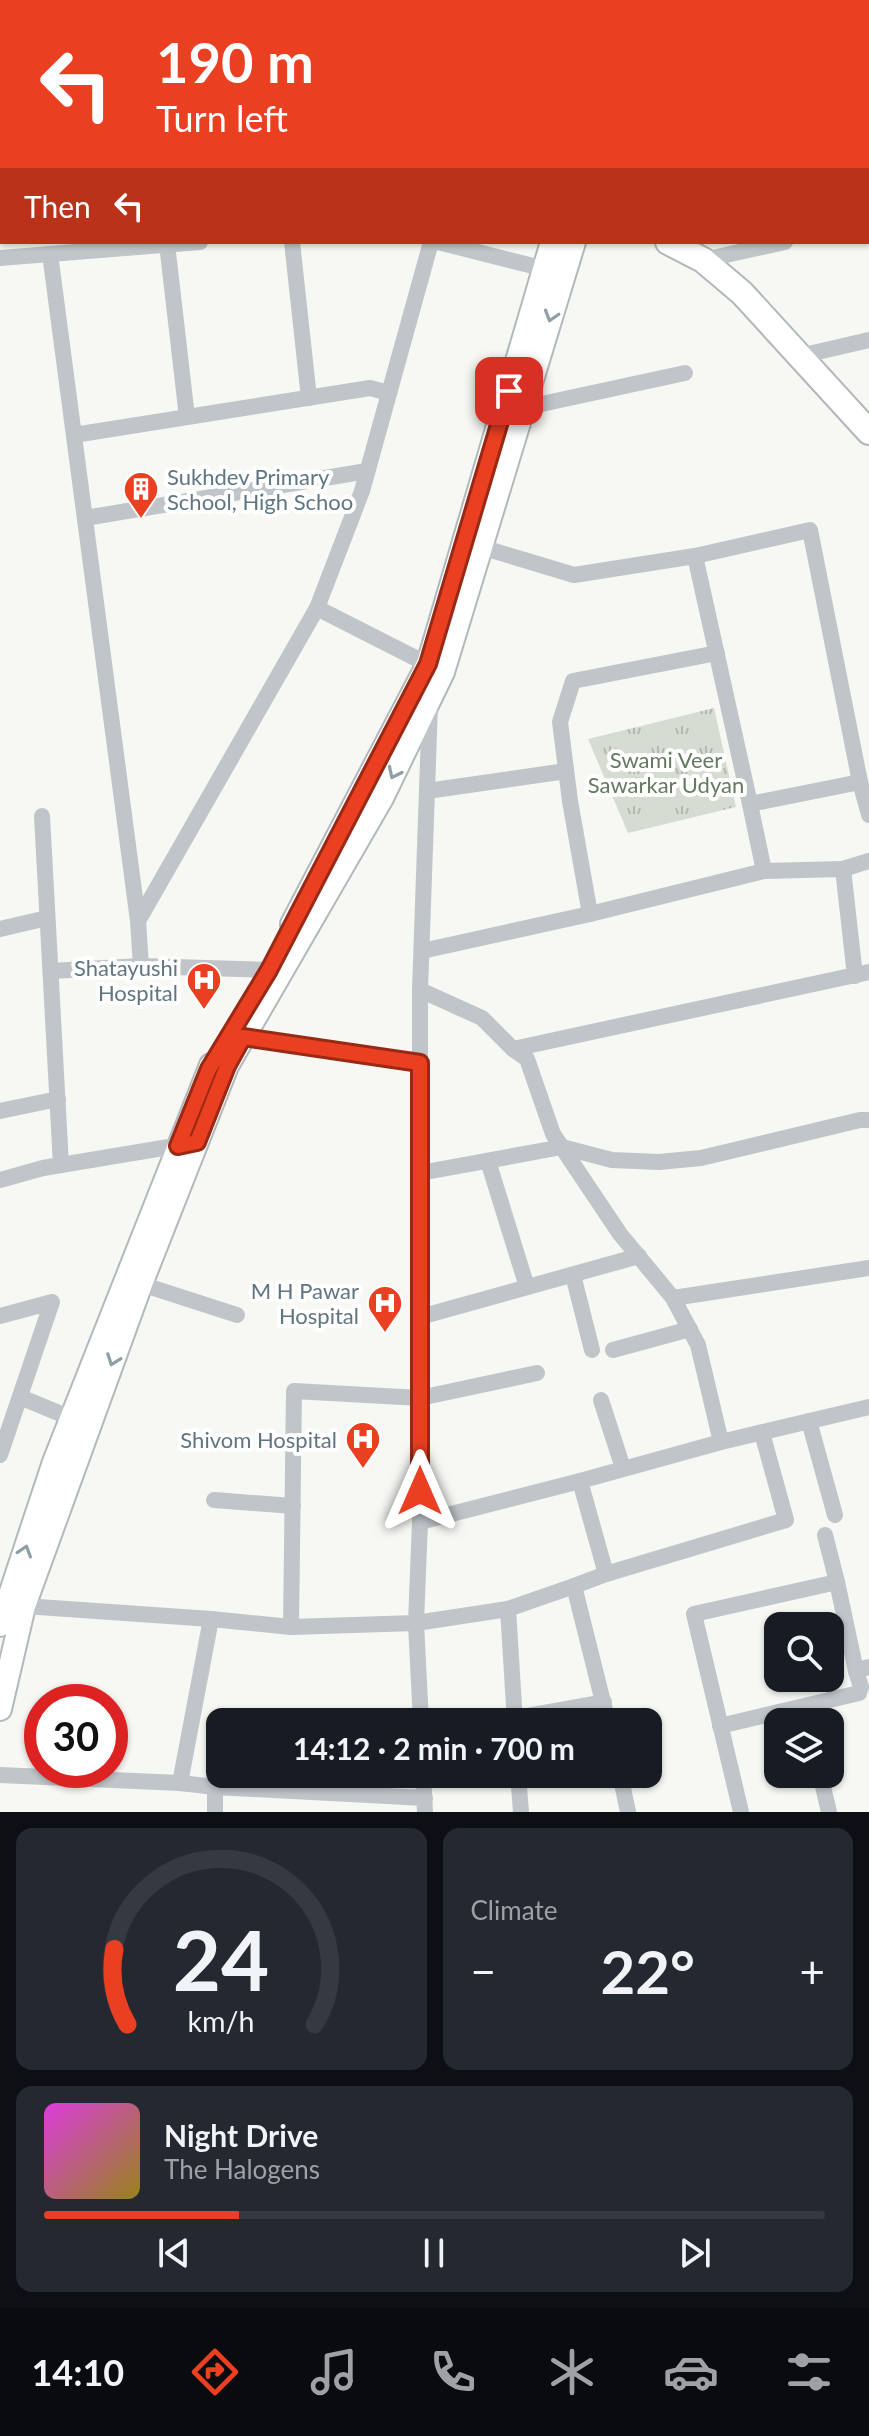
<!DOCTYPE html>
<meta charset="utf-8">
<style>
:root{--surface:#171b24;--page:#242831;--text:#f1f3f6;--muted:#9ea1a6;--line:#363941;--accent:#ea3f21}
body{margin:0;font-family:Lato,sans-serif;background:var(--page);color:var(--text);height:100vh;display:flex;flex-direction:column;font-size:30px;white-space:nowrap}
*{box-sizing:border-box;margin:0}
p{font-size:26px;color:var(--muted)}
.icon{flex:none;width:44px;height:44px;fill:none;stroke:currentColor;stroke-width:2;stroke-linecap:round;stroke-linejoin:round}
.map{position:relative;height:1812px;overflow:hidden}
.drawer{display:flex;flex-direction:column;gap:16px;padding:16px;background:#0d0f14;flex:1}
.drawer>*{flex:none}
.banner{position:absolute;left:0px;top:0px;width:870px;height:244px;box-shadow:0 2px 6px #0004;background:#ea3f21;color:#fff;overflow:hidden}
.fabs{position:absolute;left:764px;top:1612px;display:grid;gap:16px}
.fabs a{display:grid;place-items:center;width:80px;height:80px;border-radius:16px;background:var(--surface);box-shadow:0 2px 6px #0004;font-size:40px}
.speed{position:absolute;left:24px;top:1684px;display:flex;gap:16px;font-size:40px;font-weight:700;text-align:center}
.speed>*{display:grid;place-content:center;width:104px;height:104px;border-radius:50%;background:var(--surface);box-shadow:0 2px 6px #0004;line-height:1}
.speed .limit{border:12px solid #d22;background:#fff;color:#111}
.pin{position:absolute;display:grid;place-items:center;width:68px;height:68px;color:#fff;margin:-34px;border-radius:16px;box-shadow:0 4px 12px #0006}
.me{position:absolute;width:88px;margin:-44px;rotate:0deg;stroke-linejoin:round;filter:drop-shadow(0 0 6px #0008)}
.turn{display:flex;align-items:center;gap:28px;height:168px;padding:0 24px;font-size:36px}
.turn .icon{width:104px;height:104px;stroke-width:2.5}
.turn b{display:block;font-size:56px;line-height:68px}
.then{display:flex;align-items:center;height:76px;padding:0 24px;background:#0003;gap:16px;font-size:30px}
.big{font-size:60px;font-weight:700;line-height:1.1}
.drawer .tile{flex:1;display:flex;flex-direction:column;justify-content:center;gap:12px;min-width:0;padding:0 28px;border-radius:16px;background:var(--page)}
.drawer .dial{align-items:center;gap:0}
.dial svg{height:208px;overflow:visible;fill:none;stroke:var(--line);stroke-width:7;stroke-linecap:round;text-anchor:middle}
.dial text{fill:var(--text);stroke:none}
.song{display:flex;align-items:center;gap:24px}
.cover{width:96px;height:96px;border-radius:12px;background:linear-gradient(135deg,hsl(300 70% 55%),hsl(50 70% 35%))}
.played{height:8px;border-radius:4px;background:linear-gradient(90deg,var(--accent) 25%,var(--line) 25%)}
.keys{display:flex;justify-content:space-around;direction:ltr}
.heat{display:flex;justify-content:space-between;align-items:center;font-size:44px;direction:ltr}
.drawer .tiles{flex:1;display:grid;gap:16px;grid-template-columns:1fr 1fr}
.tile:last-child{grid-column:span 2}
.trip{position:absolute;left:206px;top:1708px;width:456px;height:80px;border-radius:16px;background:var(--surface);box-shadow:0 2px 6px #0004;font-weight:700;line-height:80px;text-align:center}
.dock{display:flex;height:128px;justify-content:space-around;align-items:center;background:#090b0e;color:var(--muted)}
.dock .icon{width:56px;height:56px}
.dock .active{color:var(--accent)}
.dock b{font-size:36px;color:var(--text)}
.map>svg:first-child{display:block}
</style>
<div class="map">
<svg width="869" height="1812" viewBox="0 0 869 1812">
<defs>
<pattern id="park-tufts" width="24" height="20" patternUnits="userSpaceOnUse" patternTransform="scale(2)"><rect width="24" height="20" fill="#d7dcd3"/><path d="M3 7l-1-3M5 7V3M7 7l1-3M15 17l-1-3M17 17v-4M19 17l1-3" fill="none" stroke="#b2b7b0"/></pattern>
</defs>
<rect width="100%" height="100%" fill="#f7f7f4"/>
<path fill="url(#park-tufts)" d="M714 708 736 807 628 833 588 739Z"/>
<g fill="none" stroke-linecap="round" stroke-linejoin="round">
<g stroke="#b2b9bd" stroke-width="26">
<g id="secondary">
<path d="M613 2 614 0"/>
<path d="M292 924 428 664 552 242"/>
<path d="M0 1625 54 1462 211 1065"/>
<path d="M0 1709 24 1606 141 1284 227 1066 382 798 443 672 574 242"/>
</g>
</g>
<g stroke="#b1b7ba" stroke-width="28">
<g id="primary">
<path d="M0 157H2"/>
<path d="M668 242 703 260 742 293 869 432"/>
</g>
</g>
<g stroke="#bfc5c8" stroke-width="16">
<path d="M868 28H869"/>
<path d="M868 224 869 223"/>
<path d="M292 242 309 398"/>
<path d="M438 242 553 271"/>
<path d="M167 244 187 417"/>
<path d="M50 254 138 921"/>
<path d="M0 258 200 242"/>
<path d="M703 260 785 242"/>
<path d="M800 356 869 340"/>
<path d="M523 408 685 373"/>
<path d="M74 435 370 388 389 393"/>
<path d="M85 518 367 471"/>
<path d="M481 547 574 575 695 556 750 804 860 782 869 815"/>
<path d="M695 556 810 530 860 782"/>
<path d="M317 608 437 669"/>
<path d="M427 791 566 771"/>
<path d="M750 804 764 871"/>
<path d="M42 816 61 1165"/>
<path d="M843 869 869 861"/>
<path d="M590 914 570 801 560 722 573 681 717 653"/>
<path d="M0 929 47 918"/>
<path d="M422 951 590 914 764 871 843 869 855 976"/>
<path d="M269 970 141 966 138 921 317 608 362 491 431 242"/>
<path d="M51 971 141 966"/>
<path d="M243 1037 420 1063"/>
<path d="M513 1049 869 972"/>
<path d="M0 1111 58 1099"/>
<path d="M488 1161 527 1287"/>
<path d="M420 1173 562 1147 612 1160 659 1162 701 1158 860 1120H869"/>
<path d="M0 1180 43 1168 187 1144"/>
<path d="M573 1275 592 1350"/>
<path d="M141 1284 237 1315"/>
<path d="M673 1298 869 1268"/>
<path d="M0 1316 52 1302 0 1455"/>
<path d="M420 1317 639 1256"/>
<path d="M613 1350 690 1329"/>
<path d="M20 1397 71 1418"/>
<path d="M601 1400 623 1468"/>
<path d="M809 1421 835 1515"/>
<path d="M721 1442 869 1407"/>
<path d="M580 1481 606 1574"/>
<path d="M214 1500 293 1506"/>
<path d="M420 1522 580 1481 721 1442 698 1345 673 1298 620 1234 553 1134 527 1059 513 1049 482 1018 420 990"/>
<path d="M825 1535 837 1582"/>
<path d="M574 1586 606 1574 786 1520 762 1433"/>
<path d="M24 1606 211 1619"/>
<path d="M508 1609 574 1586 608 1722"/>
<path d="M291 1627 416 1623 420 1522V990L430 704"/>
<path d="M515 1718 604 1702"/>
<path d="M421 1722 416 1623 508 1609 515 1722"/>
<path d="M720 1726 859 1693 861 1687 856 1671"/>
<path d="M423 1774 425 1812"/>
<path d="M518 1774 521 1812"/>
<path d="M620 1774 628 1812"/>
<path d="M820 1774 829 1812"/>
<path d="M0 1775 180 1783"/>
<path d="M425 1798 215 1787 180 1783 211 1619 291 1627 294 1391 420 1398 537 1373"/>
<path d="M215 1812V1787"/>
<path d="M741 1812 694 1614 837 1582 856 1671 869 1667"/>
</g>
<use href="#secondary" stroke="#fff" stroke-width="22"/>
<use href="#primary" stroke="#fff" stroke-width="24"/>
</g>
<defs><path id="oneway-chevron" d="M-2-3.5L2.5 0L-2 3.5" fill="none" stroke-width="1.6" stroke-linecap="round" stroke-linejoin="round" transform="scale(2)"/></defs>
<g stroke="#909ea6">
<use href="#oneway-chevron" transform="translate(551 316) rotate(107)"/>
<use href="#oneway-chevron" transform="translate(394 773) rotate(116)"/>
<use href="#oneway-chevron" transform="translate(113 1360) rotate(110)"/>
<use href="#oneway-chevron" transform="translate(25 1551) rotate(-72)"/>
</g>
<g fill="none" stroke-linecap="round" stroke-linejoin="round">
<g stroke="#982915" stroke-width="20">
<path id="route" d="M420 1491V1063L243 1037 227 1066 197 1142 178 1146 209 1069 269 970 428 664 509 391"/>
</g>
<use href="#route" stroke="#ea3f21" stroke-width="14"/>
</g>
<defs>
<g id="building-pin" transform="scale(1.8)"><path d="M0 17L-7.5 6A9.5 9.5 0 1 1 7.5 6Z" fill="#ea3f21" stroke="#fff"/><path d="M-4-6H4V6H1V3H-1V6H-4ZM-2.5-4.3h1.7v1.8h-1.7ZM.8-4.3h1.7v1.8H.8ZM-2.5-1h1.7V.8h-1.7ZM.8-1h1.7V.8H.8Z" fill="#fff"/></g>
<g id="hospital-pin" transform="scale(1.8)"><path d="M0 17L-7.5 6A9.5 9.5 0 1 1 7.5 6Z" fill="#ea3f21" stroke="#fff"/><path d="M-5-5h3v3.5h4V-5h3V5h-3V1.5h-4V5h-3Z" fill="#fff"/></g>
</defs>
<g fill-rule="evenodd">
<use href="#building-pin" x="141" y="489"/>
<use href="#hospital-pin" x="204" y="980"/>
<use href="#hospital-pin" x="385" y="1303"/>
<use href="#hospital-pin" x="363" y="1439"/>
</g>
<g text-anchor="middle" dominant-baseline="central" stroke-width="8" stroke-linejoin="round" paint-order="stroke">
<g font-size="22" fill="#617580" stroke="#fff" text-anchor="end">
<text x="167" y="476" text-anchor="start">Sukhdev Primary<tspan x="167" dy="25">School, High Schoo</tspan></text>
<text x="178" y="967">Shatayushi<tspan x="178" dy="25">Hospital</tspan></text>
<text x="359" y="1290">M H Pawar<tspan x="359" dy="25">Hospital</tspan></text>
<text x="337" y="1439">Shivom Hospital</text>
</g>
<g font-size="22" fill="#667860" stroke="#fff">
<text x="666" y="759">Swami Veer<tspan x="666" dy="25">Sawarkar Udyan</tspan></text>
</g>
</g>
</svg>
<div class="fabs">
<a><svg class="icon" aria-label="search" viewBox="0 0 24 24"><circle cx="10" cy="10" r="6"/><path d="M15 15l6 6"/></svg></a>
<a><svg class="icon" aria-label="layers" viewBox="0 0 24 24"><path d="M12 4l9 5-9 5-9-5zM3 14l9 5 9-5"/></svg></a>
</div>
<div class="speed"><div class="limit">30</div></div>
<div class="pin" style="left:509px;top:391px;background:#d93025"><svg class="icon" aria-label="arrive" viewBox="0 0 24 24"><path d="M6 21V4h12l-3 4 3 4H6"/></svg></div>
<svg class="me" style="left:420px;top:1491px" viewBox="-20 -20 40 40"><path d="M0-17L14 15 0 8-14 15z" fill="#ea3f21" stroke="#fff" stroke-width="4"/></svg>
<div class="trip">14:12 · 2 min · 700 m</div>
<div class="banner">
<div class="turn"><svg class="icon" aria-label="left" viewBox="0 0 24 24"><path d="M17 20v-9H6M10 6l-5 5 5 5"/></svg><div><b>190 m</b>Turn left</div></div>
<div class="then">Then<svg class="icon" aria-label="left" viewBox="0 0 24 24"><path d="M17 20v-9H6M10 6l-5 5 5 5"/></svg></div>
</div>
</div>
<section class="drawer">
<div class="tiles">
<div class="tile dial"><svg viewBox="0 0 100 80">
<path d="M14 69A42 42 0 1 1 86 69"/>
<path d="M14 69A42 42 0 0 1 9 40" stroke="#ea3f21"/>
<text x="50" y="56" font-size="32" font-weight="700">24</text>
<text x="50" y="72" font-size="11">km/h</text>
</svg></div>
<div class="tile"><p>Climate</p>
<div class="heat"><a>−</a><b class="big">22°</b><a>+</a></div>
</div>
<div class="tile">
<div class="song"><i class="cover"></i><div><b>Night Drive</b><p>The Halogens</p></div></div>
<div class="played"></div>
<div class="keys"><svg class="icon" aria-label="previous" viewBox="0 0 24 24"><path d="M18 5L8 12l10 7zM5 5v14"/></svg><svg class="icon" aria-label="pause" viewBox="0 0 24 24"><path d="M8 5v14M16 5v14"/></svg><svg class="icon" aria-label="next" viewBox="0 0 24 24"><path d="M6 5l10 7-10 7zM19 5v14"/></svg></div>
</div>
</div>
</section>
<nav class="dock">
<b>14:10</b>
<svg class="icon active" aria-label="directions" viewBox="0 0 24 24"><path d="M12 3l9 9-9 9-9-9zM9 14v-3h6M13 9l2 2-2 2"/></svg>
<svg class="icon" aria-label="music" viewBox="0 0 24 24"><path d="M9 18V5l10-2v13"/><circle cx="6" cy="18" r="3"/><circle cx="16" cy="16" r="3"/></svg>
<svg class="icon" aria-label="phone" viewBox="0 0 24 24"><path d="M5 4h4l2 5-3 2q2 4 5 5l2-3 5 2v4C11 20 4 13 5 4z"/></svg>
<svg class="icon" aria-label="climate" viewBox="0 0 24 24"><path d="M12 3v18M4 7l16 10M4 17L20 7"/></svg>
<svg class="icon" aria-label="car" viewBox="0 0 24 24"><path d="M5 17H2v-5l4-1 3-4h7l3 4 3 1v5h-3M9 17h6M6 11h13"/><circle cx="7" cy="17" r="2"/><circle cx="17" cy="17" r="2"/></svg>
<svg class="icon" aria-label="filters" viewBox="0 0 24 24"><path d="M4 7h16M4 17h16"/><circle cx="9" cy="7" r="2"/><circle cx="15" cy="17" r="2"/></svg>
</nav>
